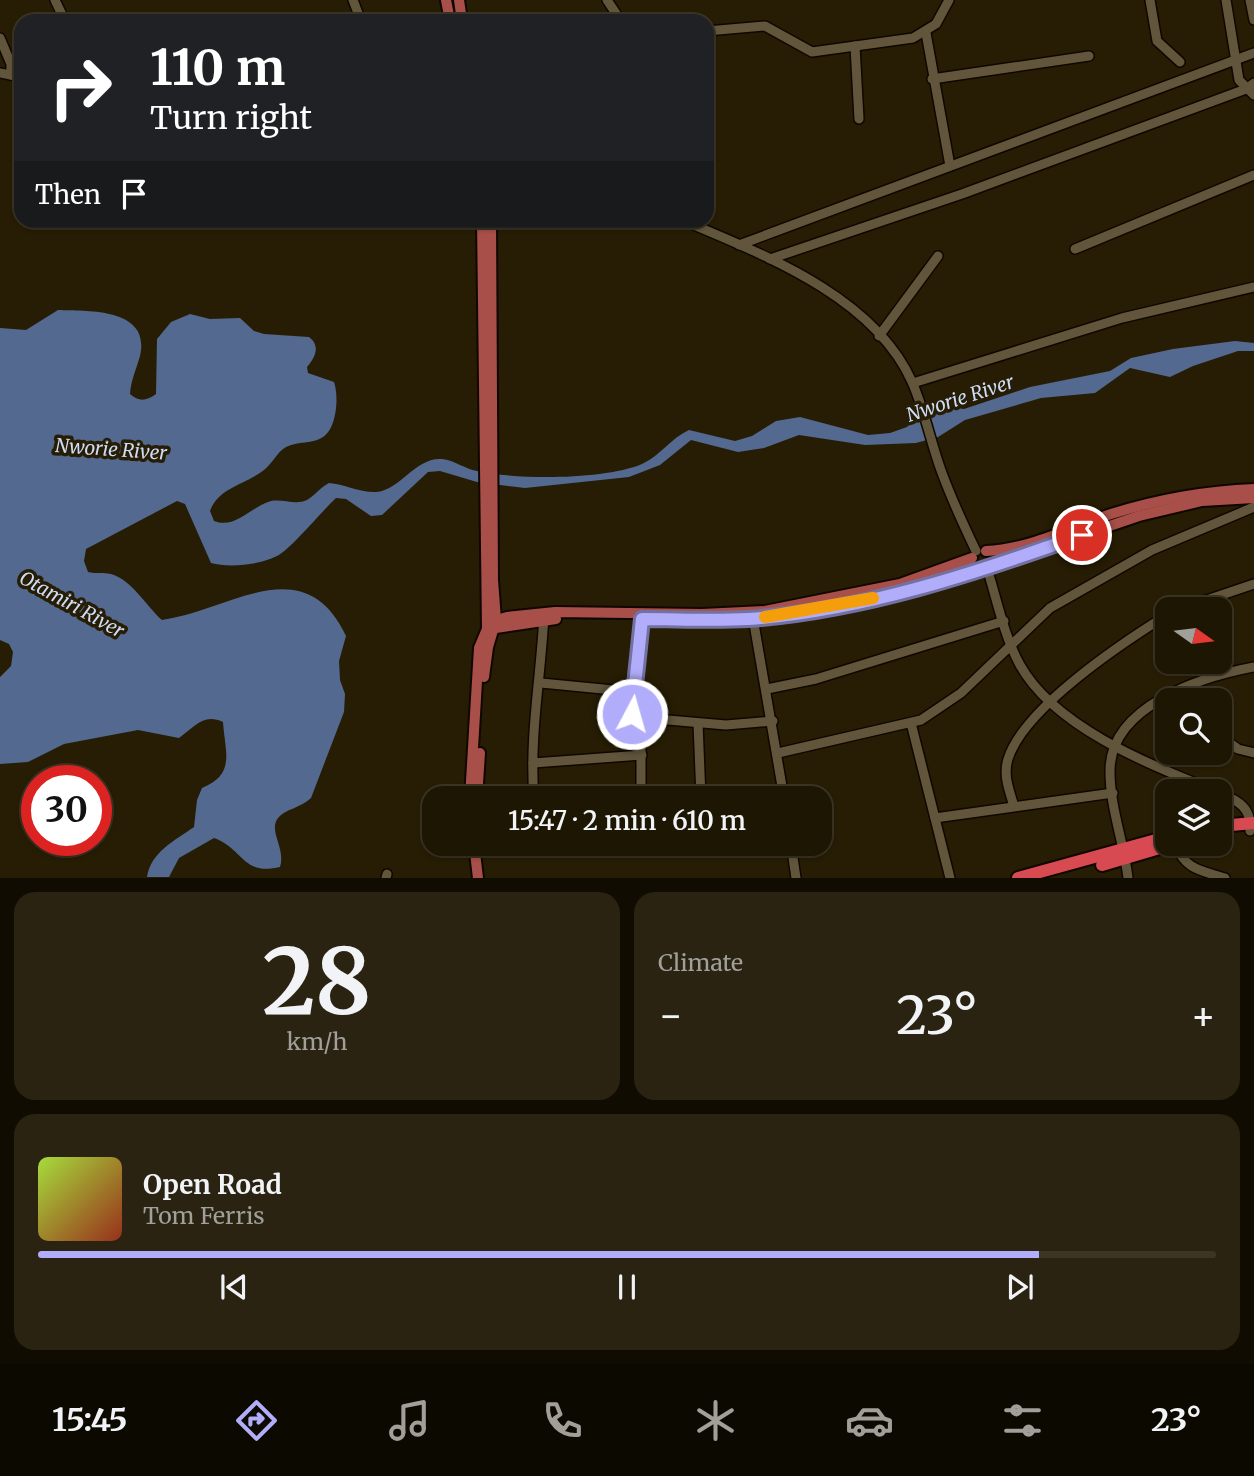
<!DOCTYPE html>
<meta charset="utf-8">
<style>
:root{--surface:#1d1603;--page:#2a2312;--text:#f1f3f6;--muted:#a09f9a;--line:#3b3525;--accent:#b1adfa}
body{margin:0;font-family:Merriweather,serif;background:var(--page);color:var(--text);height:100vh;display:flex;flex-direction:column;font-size:26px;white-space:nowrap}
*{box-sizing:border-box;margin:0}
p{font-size:23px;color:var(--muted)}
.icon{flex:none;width:38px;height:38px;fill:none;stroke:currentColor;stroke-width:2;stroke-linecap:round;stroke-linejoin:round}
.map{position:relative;height:878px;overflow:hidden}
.drawer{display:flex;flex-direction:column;gap:14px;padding:14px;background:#100c02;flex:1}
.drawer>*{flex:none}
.guide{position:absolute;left:14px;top:14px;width:700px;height:214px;border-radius:21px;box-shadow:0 2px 5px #0004,0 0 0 2px var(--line);background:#202124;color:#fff;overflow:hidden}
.needle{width:46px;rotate:104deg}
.tools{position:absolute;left:1155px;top:597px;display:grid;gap:14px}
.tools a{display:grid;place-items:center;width:77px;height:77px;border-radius:14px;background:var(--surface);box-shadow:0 2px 5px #0004,0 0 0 2px var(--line);font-size:35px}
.speed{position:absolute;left:21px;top:765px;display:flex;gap:14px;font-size:35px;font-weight:700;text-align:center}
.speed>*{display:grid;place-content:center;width:91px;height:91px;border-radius:50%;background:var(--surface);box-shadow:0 2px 5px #0004,0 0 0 2px var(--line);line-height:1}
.speed .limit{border:10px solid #d22;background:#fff;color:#111}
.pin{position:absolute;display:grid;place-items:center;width:60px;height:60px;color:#fff;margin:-30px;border:4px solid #fff;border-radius:50%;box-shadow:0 2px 7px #0007}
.me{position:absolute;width:77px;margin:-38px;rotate:6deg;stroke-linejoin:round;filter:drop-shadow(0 0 5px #0008)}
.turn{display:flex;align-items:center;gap:24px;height:147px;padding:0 21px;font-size:32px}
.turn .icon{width:91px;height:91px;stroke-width:2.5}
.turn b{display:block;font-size:49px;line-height:60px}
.then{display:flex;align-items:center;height:66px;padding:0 21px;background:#0003;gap:14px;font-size:26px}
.big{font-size:52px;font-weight:600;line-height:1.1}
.drawer .card{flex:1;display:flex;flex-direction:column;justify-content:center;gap:10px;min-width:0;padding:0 24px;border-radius:21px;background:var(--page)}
.drawer .dial{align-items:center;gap:0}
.dial b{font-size:91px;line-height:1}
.song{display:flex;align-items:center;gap:21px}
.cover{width:84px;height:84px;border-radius:10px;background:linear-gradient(135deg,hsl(80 70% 55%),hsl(10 70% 35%))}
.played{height:7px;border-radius:4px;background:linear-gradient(90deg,var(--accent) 85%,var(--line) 85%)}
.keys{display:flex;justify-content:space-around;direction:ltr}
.heat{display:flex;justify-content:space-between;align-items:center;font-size:38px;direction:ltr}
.drawer .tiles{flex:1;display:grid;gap:14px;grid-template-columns:1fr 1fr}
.card:last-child{grid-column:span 2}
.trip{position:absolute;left:422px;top:786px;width:410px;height:70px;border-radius:21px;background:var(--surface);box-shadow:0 2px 5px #0004,0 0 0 2px var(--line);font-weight:600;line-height:70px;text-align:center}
.tabs{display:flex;height:112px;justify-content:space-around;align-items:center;background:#0c0901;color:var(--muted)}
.tabs .icon{width:49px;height:49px}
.tabs .selected{color:var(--accent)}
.tabs b{font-size:32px;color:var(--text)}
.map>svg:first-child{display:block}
</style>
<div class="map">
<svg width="1254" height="878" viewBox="0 0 1254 878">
<rect width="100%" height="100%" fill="#271d04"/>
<path fill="#53698f" d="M58 310C89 311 151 308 140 356 136 370 131 380 130 394 139 402 146 401 156 394L157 339 171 322 190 314 210 319 240 318 254 331 264 334 309 337C321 346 315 358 307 367L308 373 334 382C339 396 337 428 323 437 313 444 297 441 286 447 277 452 272 464 264 470 245 485 219 487 210 511L214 521C235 529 249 509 268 502 280 497 294 506 307 500 314 496 321 487 329 483 344 484 361 493 376 492 401 490 415 457 442 459 454 460 465 469 477 471 517 480 604 480 642 464 660 456 671 438 689 430L735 441 752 436 776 421 800 417 868 435 890 433 907 427 917 416 943 406 964 409 1030 387 1110 371 1131 358 1173 349 1235 341 1254 343V351H1238L1193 366 1170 377 1130 368 1095 393 1041 398 965 420 938 437 916 443 865 445 799 435 764 448 738 452 691 440 660 465 629 477 525 488 477 482 440 471 428 472 382 515 371 516 346 499 336 498C322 511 291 549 277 556 259 565 229 568 211 563L185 504 177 501 86 549 84 561 88 572C96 574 103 572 111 574 131 579 147 607 162 620 229 611 304 547 346 636L339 661 340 680 345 694 344 712 311 798C301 808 285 809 278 818 268 831 286 848 280 867 242 876 244 849 214 838L179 858 169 877H147C151 852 174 841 194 827L197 800 202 788C236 774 225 753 223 722 203 713 195 727 179 738L138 730 64 744 28 762 0 764V677L11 666 13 652 9 644 0 640V328L26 330Z"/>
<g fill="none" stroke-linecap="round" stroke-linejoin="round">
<g stroke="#100700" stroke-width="12">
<g id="minor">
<path d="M55 0 65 21"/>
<path d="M353 0 361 21"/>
<path d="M607 0 621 21"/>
<path d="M1150 0 1157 41 1180 62"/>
<path d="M1226 0 1239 80 1254 95"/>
<path d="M1250 0 1254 20"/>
<path d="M707 31 765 26 812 52 913 38 936 24 949 0"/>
<path d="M926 33 950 166"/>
<path d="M0 38 11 64V75"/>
<path d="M855 46 859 119"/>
<path d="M0 73 21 77"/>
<path d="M932 79 1089 56"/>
<path d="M682 220C762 254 874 296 912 382 925 411 931 444 942 473 952 500 964 526 976 551"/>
<path d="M739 245 1254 53"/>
<path d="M1075 249 1254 175"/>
<path d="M770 259 962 194 1246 89 1254 83"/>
<path d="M879 336 938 256"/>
<path d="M913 383 1122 318 1254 287"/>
<path d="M987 568C997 600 1004 636 1020 665 1055 728 1151 765 1215 791"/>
<path d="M1180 609 1254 584"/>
<path d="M752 612 784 798"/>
<path d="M642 613 633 717 726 725 773 721"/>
<path d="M541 683 634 692"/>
<path d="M767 689 816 679 1004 621"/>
<path d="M698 723 701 798"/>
<path d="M911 723 950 878"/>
<path d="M1220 736 1238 749 1254 753"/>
<path d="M778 753 921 720 961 693 1050 608 1152 550 1254 507"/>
<path d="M533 763 642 755"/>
<path d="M1220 793C1239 801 1252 808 1250 831"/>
<path d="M534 798C529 737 541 676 544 615"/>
<path d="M641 798V720"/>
<path d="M1014 806C1009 790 1003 775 1008 759 1024 708 1122 643 1167 615"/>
<path d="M935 818 1113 793"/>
<path d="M791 844 796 878"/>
<path d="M1175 844C1186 870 1199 870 1225 878"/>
<path d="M386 878 387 874"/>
<path d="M1128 878C1124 843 1110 807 1110 772 1109 706 1201 677 1254 667"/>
</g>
</g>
<g stroke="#100700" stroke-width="14">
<g id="major">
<path d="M446 0 450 21"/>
<path d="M459 0 462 21"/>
<path d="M482 220 487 629"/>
<path d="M986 551C1030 549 1069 528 1111 514 1159 499 1204 491 1254 489"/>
<path d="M989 567 1139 516 1202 501 1254 498"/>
<path d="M830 606 879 597 977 569"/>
<path d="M489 629 556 619"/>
<path d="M484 677 488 647 496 620 493 580 491 220"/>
<path d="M470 798 479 648 487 629 496 620 507 617 555 612 702 614 765 611 900 584 972 558"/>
<path d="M477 798 480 753"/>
<path d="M474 844 478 878"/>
</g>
</g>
<g stroke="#100700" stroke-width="16">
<g id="highway">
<path d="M1220 826 1254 823"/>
<path d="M1102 865 1173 844"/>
<path d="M1018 878 1167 837"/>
</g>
</g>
<use href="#minor" stroke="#61563c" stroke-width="9"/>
<use href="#major" stroke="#a84f49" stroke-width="10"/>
<use href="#highway" stroke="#d84a52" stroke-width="12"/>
</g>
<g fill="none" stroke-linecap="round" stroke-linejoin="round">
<g stroke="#7370a2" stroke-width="18">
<path id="route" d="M632 714 642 619C677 619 713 621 748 619 862 611 976 573 1082 535"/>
</g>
<use href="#route" stroke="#b1adfa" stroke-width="12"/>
<path stroke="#f59e0b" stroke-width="12" d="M765 617 873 598"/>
</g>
<g text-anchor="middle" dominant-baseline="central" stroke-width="7" stroke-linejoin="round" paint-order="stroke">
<g font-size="19" font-style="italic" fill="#ceddf7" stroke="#271d04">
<text transform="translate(960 398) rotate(-18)">Nworie River</text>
<text transform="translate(111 449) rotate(4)">Nworie River</text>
<text transform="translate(72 604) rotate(29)">Otamiri River</text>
</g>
</g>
</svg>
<div class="tools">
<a><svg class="needle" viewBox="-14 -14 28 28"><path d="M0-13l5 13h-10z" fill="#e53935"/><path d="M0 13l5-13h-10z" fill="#a09f9a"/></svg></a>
<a><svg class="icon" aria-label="search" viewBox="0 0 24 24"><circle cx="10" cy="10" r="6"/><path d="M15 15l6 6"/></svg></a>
<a><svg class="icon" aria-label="layers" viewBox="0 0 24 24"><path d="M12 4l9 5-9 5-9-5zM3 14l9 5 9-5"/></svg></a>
</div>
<div class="speed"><div class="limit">30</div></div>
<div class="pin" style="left:1082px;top:535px;background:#d93025"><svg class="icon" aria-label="arrive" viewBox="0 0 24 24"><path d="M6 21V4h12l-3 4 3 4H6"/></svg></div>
<svg class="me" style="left:632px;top:714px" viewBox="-20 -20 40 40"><circle r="17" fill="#b1adfa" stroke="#fff" stroke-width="3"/><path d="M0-11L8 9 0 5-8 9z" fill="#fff"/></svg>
<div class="trip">15:47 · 2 min · 610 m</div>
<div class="guide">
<div class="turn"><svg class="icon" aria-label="right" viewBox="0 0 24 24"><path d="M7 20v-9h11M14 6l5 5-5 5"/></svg><div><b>110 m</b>Turn right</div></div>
<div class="then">Then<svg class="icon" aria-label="arrive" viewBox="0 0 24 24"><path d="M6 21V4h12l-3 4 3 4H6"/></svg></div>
</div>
</div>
<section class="drawer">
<div class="tiles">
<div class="card dial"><b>28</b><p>km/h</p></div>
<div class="card"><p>Climate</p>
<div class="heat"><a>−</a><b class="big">23°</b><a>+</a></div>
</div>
<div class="card">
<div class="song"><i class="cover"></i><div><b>Open Road</b><p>Tom Ferris</p></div></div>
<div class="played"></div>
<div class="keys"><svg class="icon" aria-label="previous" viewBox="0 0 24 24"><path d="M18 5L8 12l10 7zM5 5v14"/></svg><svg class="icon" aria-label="pause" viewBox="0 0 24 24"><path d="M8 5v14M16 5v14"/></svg><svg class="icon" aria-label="next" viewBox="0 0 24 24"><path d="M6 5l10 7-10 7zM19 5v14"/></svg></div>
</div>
</div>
</section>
<nav class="tabs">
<b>15:45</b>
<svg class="icon selected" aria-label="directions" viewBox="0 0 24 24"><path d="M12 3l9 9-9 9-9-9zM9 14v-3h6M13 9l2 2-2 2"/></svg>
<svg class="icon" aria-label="music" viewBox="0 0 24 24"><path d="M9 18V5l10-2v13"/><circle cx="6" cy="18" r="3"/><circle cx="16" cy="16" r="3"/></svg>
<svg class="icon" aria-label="phone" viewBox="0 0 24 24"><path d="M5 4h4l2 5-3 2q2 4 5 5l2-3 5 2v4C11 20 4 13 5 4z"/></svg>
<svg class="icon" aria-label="climate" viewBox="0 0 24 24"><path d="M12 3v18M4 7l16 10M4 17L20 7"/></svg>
<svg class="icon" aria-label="car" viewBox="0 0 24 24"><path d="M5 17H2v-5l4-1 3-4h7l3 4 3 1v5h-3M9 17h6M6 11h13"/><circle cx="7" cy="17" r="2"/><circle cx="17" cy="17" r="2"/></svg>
<svg class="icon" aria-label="filters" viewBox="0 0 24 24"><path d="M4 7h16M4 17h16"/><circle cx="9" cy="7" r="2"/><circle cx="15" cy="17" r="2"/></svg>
<b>23°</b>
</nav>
